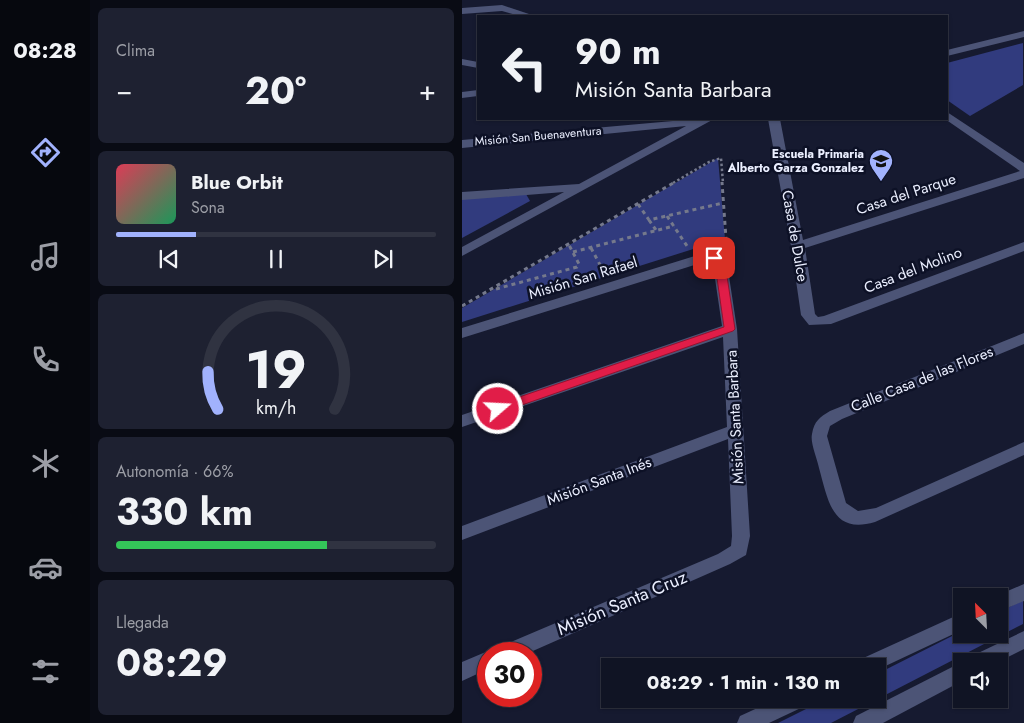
<!DOCTYPE html>
<html lang="es">
<meta charset="utf-8">
<style>
:root{--surface:#101424;--page:#1e2131;--text:#f1f3f6;--muted:#9c9ea6;--line:#303341;--accent:#a1b2fd}
body{margin:0;font-family:Jost,sans-serif;background:var(--page);color:var(--text);height:100vh;display:flex;flex-direction:column;font-size:19px;white-space:nowrap}
*{box-sizing:border-box;margin:0}
p{font-size:16px;color:var(--muted)}
.icon{flex:none;width:28px;height:28px;fill:none;stroke:currentColor;stroke-width:2;stroke-linecap:round;stroke-linejoin:round}
.map{position:relative;flex:1;overflow:hidden}
.panel{display:flex;flex-direction:column;gap:8px;padding:8px;background:#090b14;width:372px}
.panel>*{flex:none}
.guide{position:absolute;left:15px;top:15px;width:471px;height:105px;border-radius:0px;box-shadow:0 1px 4px #0004,0 0 0 1px var(--line);background:#101424;color:var(--text);overflow:hidden}
.needle{width:32px;rotate:336deg}
.tools{position:absolute;left:491px;top:588px;display:grid;gap:10px}
.tools a{display:grid;place-items:center;width:55px;height:55px;border-radius:0px;background:var(--surface);box-shadow:0 1px 4px #0004,0 0 0 1px var(--line);font-size:25px}
.speed{position:absolute;left:15px;top:642px;display:flex;gap:10px;font-size:25px;font-weight:700;text-align:center}
.speed>*{display:grid;place-content:center;width:65px;height:65px;border-radius:50%;background:var(--surface);box-shadow:0 1px 4px #0004,0 0 0 1px var(--line);line-height:1}
.speed .limit{border:8px solid #d22;background:#fff;color:#111}
.pin{position:absolute;display:grid;place-items:center;width:42px;height:42px;color:#fff;margin:-21px;border-radius:10px;box-shadow:0 2px 8px #0006}
.me{position:absolute;width:55px;margin:-28px;rotate:71deg;stroke-linejoin:round;filter:drop-shadow(0 0 4px #0008)}
.turn{display:flex;align-items:center;gap:18px;height:105px;padding:0 15px;font-size:22px}
.turn .icon{width:65px;height:65px;stroke-width:2.5}
.turn b{display:block;font-size:35px;line-height:42px}
.big{font-size:38px;font-weight:700;line-height:1.1}
.panel .card{flex:1;display:flex;flex-direction:column;justify-content:center;gap:8px;min-width:0;padding:0 18px;border-radius:8px;background:var(--page)}
.panel .dial{align-items:center;gap:0}
.dial svg{height:130px;overflow:visible;fill:none;stroke:var(--line);stroke-width:7;stroke-linecap:round;text-anchor:middle}
.dial text{fill:var(--text);stroke:none}
.song{display:flex;align-items:center;gap:15px}
.cover{width:60px;height:60px;border-radius:8px;background:linear-gradient(135deg,hsl(350 70% 55%),hsl(150 70% 35%))}
.played{height:5px;border-radius:2px;background:linear-gradient(90deg,var(--accent) 25%,var(--line) 25%)}
.keys{display:flex;justify-content:space-around;direction:ltr}
.heat{display:flex;justify-content:space-between;align-items:center;font-size:28px;direction:ltr}
.charge{height:8px;border-radius:4px;background:linear-gradient(90deg,#34c759 66%,var(--line) 0)}
.trip{position:absolute;left:139px;top:658px;width:285px;height:50px;border-radius:0px;background:var(--surface);box-shadow:0 1px 4px #0004,0 0 0 1px var(--line);font-weight:700;line-height:50px;text-align:center}
main{display:flex;flex:1;min-height:0}
.tabs{display:flex;flex-direction:column;width:90px;justify-content:space-around;align-items:center;background:#06080e;color:var(--muted)}
.tabs .icon{width:35px;height:35px}
.tabs .active{color:var(--accent)}
.tabs b{font-size:22px;color:var(--text)}
.map>svg:first-child{display:block}
</style>
<main>
<nav class="tabs">
<b>08:28</b>
<svg class="icon active" aria-label="directions" viewBox="0 0 24 24"><path d="M12 3l9 9-9 9-9-9zM9 14v-3h6M13 9l2 2-2 2"/></svg>
<svg class="icon" aria-label="music" viewBox="0 0 24 24"><path d="M9 18V5l10-2v13"/><circle cx="6" cy="18" r="3"/><circle cx="16" cy="16" r="3"/></svg>
<svg class="icon" aria-label="phone" viewBox="0 0 24 24"><path d="M5 4h4l2 5-3 2q2 4 5 5l2-3 5 2v4C11 20 4 13 5 4z"/></svg>
<svg class="icon" aria-label="climate" viewBox="0 0 24 24"><path d="M12 3v18M4 7l16 10M4 17L20 7"/></svg>
<svg class="icon" aria-label="car" viewBox="0 0 24 24"><path d="M5 17H2v-5l4-1 3-4h7l3 4 3 1v5h-3M9 17h6M6 11h13"/><circle cx="7" cy="17" r="2"/><circle cx="17" cy="17" r="2"/></svg>
<svg class="icon" aria-label="filters" viewBox="0 0 24 24"><path d="M4 7h16M4 17h16"/><circle cx="9" cy="7" r="2"/><circle cx="15" cy="17" r="2"/></svg>
</nav>
<section class="panel">
<div class="card"><p>Clima</p>
<div class="heat"><a>−</a><b class="big">20°</b><a>+</a></div>
</div>
<div class="card">
<div class="song"><i class="cover"></i><div><b>Blue Orbit</b><p>Sona</p></div></div>
<div class="played"></div>
<div class="keys"><svg class="icon" aria-label="previous" viewBox="0 0 24 24"><path d="M18 5L8 12l10 7zM5 5v14"/></svg><svg class="icon" aria-label="pause" viewBox="0 0 24 24"><path d="M8 5v14M16 5v14"/></svg><svg class="icon" aria-label="next" viewBox="0 0 24 24"><path d="M6 5l10 7-10 7zM19 5v14"/></svg></div>
</div>
<div class="card dial"><svg viewBox="0 0 100 80">
<path d="M14 69A42 42 0 1 1 86 69"/>
<path d="M14 69A42 42 0 0 1 8 46" stroke="#a1b2fd"/>
<text x="50" y="56" font-size="32" font-weight="700">19</text>
<text x="50" y="72" font-size="11">km/h</text>
</svg></div>
<div class="card"><p>Autonomía · 66%</p><b class="big">330 km</b><div class="charge"></div></div>
<div class="card"><p>Llegada</p><b class="big">08:29</b></div>
</section>
<div class="map">
<svg width="562" height="723" viewBox="0 0 562 723">
<rect width="100%" height="100%" fill="#161a30"/>
<g fill="#313b7e">
<path d="M561 43V85L508 116 485 100V63Z"/>
<path d="M256 158 263 239 0 322V308Z"/>
<path d="M64 194 68 201 0 238V199Z"/>
<path d="M561 600V624L369 723H316L364 699H415V674L500 631V634H538V612Z"/>
</g>
<g fill="none" stroke-linecap="round" stroke-linejoin="round">
<path stroke="#75798c" stroke-width="2.5" stroke-dasharray="2.5 2.5" stroke-linecap="butt" d="M211 183 247 162 259 158 261 183"/>
<g stroke="#75798c" stroke-width="3" stroke-dasharray="4 4" stroke-linecap="butt">
<path d="M176 204 187 220 261 203"/>
<path d="M205 216 227 249"/>
<path d="M187 220 194 230"/>
<path d="M257 246 264 239 260 182"/>
<path d="M129 248 143 274"/>
<path d="M111 252 212 226"/>
<path d="M34 289 115 267 117 264 107 245"/>
<path d="M0 306 213 182"/>
</g>
<g fill="#4c5476" fill-rule="evenodd">
<path d="M40 5 73 16H58L40 11 0 14V8Z"/>
<path d="M562 31V37L485 56V50Z"/>
<path d="M0 59 16 62V68L0 65Z"/>
<path d="M16 90V96L0 98V92Z"/>
<path d="M485 112 562 163V178L343 248 353 314 356 317 362 316 562 242V251L369 324 347 325 339 315 329 246 306 119H318L341 240 558 171 483 119H485Z"/>
<path d="M233 119H252L0 256V247L102 192 0 200V192L117 184 224 126 0 148V140Z"/>
<path d="M252 254 257 255 265 263 275 329 288 536 284 555 268 564 64 654H26V669L0 681V662L26 651 32 654 35 648 256 554 269 546 270 536 266 439 0 540V526L265 427 261 337 0 427V415L260 326 251 265 249 262H242L0 338V328L236 255Z"/>
<path d="M562 333V344L380 419 368 426 365 436 384 503 396 511 414 508 562 442V455L413 522C370 535 366 500 357 468 355 458 348 443 350 434 352 421 358 417 368 411Z"/>
<path d="M562 584V601L538 611V596H534Z"/>
<path d="M500 613V630L415 670V666H394L397 660Z"/>
<path d="M562 631V649L538 661H509L512 655Z"/>
<path d="M500 662V681L421 723H391L394 716Z"/>
<path d="M315 699H346L343 706 307 723H275L278 716Z"/>
</g>
</g>
<path fill="#e11d48" stroke="#92132f" d="M252 255 263 263 273 329 271 331 40 412H31V406L262 327 253 264 247 258Z"/>
<defs>
<g id="school-pin" transform="scale(1.25)"><path d="M0 17L-7.5 6A9.5 9.5 0 1 1 7.5 6Z" fill="#a1b2fd" stroke="#0d1126"/><path d="M0-5L7-2L0 1L-7-2ZM-4 1L0 2.5L4 1V4Q0 6-4 4Z" fill="#111"/></g>
</defs>
<g fill-rule="evenodd">
<use href="#school-pin" x="419" y="161"/>
</g>
<g text-anchor="middle" dominant-baseline="central" stroke-width="5" stroke-linejoin="round" paint-order="stroke">
<g font-size="12" fill="#ebefff" stroke="#0d1126">
<text transform="translate(76 136) rotate(-5)">Misión San Buenaventura</text>
</g>
<g font-size="12" font-weight="bold" fill="#ebefff" stroke="#0d1126" text-anchor="end">
<text x="402" y="154">Escuela Primaria<tspan x="402" dy="14">Alberto Garza Gonzalez</tspan></text>
</g>
<g font-size="15" fill="#ebefff" stroke="#0d1126">
<text transform="translate(444 194) rotate(-18)">Casa del Parque</text>
<text transform="translate(333 236) rotate(80)">Casa de Dulce</text>
<text transform="translate(451 270) rotate(-21)">Casa del Molino</text>
<text transform="translate(121 278) rotate(-17)">Misión San Rafael</text>
<text transform="translate(460 379) rotate(-22)">Calle Casa de las Flores</text>
<text transform="translate(273 417) rotate(-93)">Misión Santa Barbara</text>
<text transform="translate(137 481) rotate(-21)">Misión Santa Inés</text>
</g>
<g font-size="18" fill="#ebefff" stroke="#0d1126">
<text transform="translate(160 603) rotate(-23)">Misión Santa Cruz</text>
</g>
</g>
</svg>
<div class="tools">
<a><svg class="needle" viewBox="-14 -14 28 28"><path d="M0-13l5 13h-10z" fill="#e53935"/><path d="M0 13l5-13h-10z" fill="#9c9ea6"/></svg></a>
<a><svg class="icon" aria-label="sound" viewBox="0 0 24 24"><path d="M4 9h4l5-4v14l-5-4H4zM17 9q2 3 0 6"/></svg></a>
</div>
<div class="speed"><div class="limit">30</div></div>
<div class="pin" style="left:252px;top:258px;background:#d93025"><svg class="icon" aria-label="arrive" viewBox="0 0 24 24"><path d="M6 21V4h12l-3 4 3 4H6"/></svg></div>
<svg class="me" style="left:36px;top:409px" viewBox="-20 -20 40 40"><circle r="17" fill="#e11d48" stroke="#fff" stroke-width="3"/><path d="M0-11L8 9 0 5-8 9z" fill="#fff"/></svg>
<div class="trip">08:29 · 1 min · 130 m</div>
<div class="guide">
<div class="turn"><svg class="icon" aria-label="left" viewBox="0 0 24 24"><path d="M17 20v-9H6M10 6l-5 5 5 5"/></svg><div><b>90 m</b>Misión Santa Barbara</div></div>
</div>
</div>
</main>
